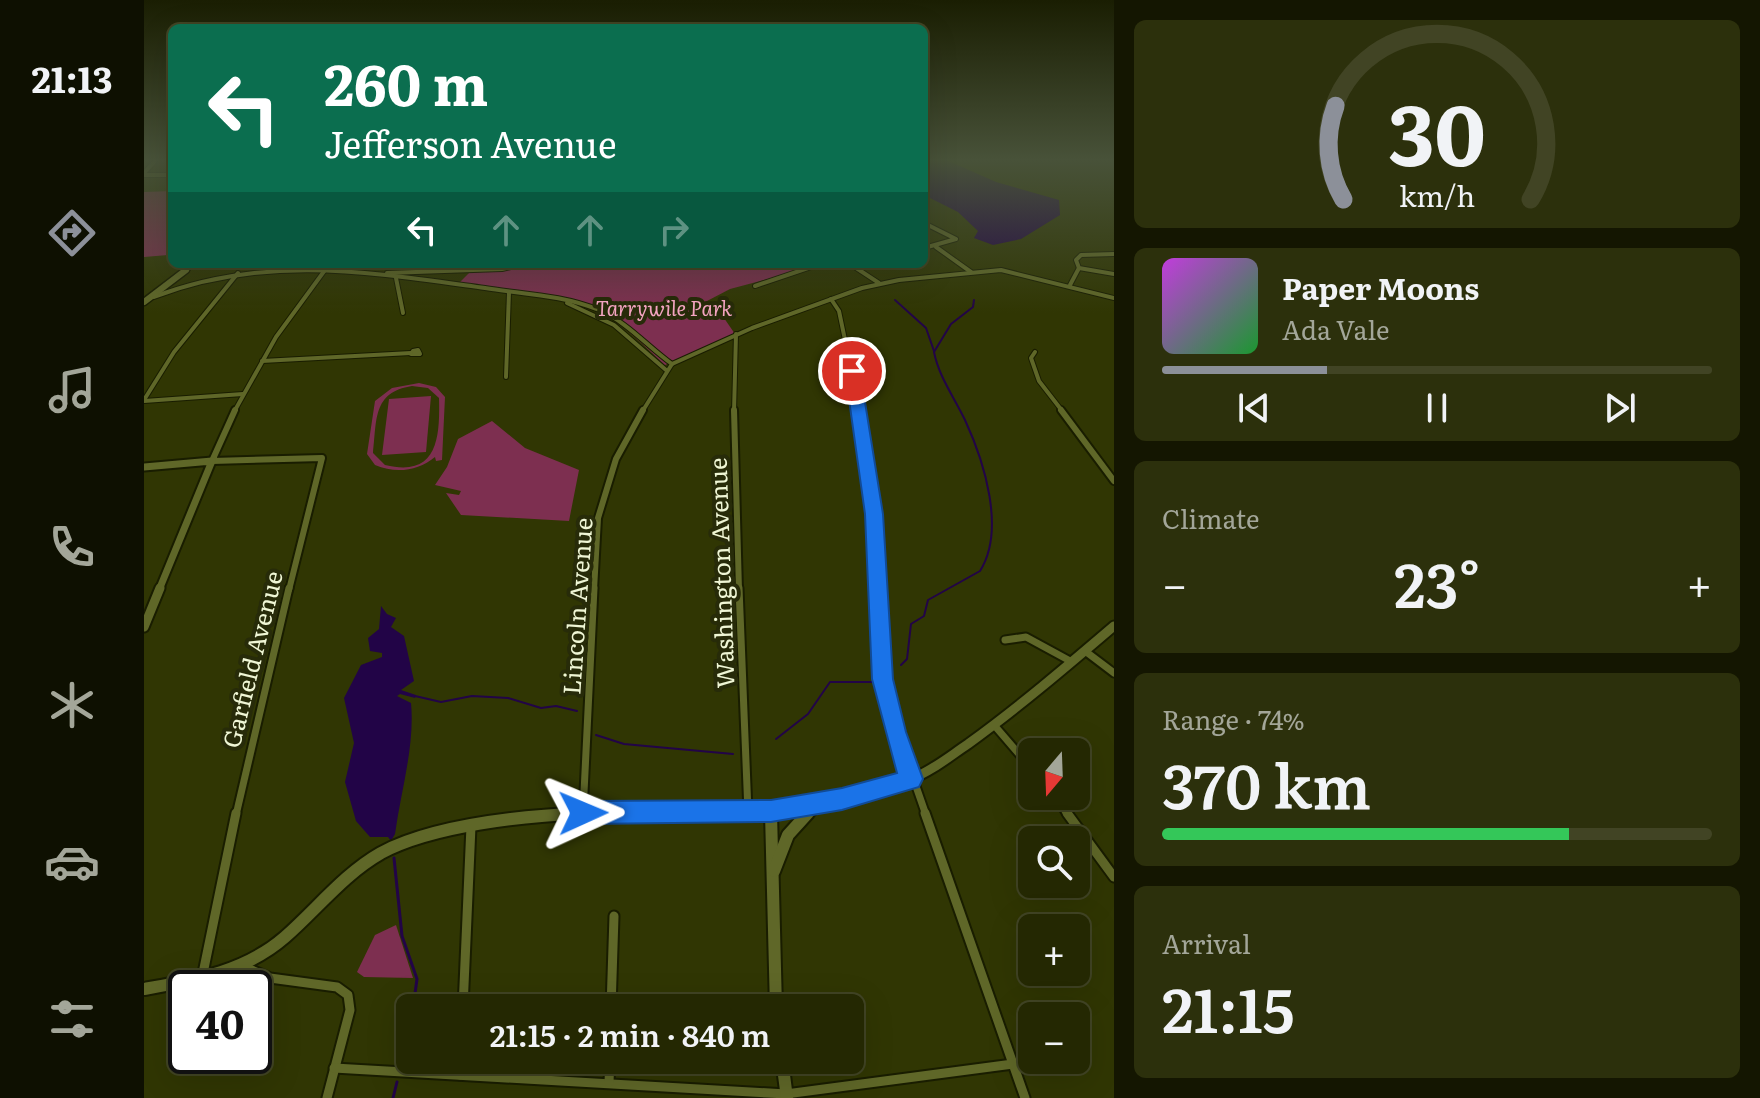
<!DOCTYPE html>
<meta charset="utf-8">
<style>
:root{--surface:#242802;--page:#2c300c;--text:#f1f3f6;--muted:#a3a699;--line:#414424;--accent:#8c9099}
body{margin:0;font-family:Literata,serif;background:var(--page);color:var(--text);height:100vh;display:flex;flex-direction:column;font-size:30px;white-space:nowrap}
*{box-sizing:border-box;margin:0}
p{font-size:26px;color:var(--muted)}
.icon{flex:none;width:44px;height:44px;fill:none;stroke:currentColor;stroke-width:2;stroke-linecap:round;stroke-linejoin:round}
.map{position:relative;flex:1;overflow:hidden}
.side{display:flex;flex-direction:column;gap:20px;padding:20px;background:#141601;width:646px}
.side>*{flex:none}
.banner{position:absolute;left:24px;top:24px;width:760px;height:244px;border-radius:12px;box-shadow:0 8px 32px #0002,0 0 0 2px var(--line);background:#0b6e4f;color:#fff;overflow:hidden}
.needle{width:52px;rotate:199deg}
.fabs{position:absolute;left:874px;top:738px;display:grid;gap:16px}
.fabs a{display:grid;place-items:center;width:72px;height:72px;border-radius:12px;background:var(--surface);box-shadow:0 8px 32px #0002,0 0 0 2px var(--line);font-size:40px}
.speed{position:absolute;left:24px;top:970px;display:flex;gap:16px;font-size:40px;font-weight:700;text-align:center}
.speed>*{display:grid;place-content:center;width:104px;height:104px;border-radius:50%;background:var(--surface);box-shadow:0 8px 32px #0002,0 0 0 2px var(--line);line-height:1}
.speed .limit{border:4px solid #111;border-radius:12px;background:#fff;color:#111}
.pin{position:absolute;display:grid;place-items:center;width:68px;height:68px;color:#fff;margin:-34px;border:4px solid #fff;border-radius:50%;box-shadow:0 2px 8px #0007}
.me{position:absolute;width:88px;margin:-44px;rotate:89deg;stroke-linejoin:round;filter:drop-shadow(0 0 6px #0008)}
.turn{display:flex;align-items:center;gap:28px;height:168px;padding:0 24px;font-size:36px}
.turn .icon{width:104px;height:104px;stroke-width:2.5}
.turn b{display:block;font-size:56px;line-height:68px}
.lanes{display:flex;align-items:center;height:76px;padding:0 24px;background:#0003;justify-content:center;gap:40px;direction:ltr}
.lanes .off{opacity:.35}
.big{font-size:60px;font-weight:600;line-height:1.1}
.side .tile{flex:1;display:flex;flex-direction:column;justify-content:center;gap:12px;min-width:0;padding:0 28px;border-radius:12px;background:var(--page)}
.side .dial{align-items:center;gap:0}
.dial svg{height:208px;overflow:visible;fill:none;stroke:var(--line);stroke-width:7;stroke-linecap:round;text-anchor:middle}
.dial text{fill:var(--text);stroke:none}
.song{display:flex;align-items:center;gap:24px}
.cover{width:96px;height:96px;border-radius:12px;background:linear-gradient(135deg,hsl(290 70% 55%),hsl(130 70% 35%))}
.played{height:8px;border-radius:4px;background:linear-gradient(90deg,var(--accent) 30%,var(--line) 30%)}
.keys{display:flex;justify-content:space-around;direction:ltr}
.heat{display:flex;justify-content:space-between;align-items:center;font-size:44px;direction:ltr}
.charge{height:12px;border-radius:6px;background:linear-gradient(90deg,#34c759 74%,var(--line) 0)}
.trip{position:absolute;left:252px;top:994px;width:468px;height:80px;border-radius:12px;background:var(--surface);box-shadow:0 8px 32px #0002,0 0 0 2px var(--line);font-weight:600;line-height:80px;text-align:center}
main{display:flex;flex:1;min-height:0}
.menu{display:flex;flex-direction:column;width:144px;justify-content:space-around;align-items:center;background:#0e1001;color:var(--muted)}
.menu .icon{width:56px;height:56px}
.menu .active{color:var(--accent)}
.menu b{font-size:36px;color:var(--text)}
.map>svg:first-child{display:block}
</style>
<main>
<nav class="menu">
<b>21:13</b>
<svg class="icon active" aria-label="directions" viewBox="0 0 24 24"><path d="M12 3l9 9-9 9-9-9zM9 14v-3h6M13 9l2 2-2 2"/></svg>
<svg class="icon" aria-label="music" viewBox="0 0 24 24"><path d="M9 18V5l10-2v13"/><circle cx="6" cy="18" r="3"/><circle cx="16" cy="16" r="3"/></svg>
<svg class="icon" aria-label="phone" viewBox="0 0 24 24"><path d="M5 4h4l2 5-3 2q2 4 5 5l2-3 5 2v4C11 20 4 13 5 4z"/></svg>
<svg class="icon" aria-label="climate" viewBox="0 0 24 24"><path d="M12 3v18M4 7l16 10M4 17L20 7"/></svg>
<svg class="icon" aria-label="car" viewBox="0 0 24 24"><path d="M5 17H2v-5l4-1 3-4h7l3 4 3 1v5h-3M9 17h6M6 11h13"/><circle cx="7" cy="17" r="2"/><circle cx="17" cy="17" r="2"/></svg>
<svg class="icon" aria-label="filters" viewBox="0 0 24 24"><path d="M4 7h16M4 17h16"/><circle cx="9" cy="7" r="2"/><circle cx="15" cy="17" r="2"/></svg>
</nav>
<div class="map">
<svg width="970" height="1098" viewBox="0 0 970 1098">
<rect width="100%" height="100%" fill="#303603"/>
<g fill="#7d2f50" fill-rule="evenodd">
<path d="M28 191V244L24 255 0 257V192Z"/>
<path d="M383 264H680L586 289 563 301 580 318 591 334 521 365C500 346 479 323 453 311 412 291 357 292 312 286L327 271 374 269Z"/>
<path d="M275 383 292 387 301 397 298 460 292 461 291 457C274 471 252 474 231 465L223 454 231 401 248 388ZM268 386 284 388 295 398C296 437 294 478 241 465L229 453C233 421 228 392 268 386Z"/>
<path d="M287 396 282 452 238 455 245 399Z"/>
<path d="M348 421 381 448 435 470 425 521 317 515 302 493 315 495 317 491 291 485 303 467 314 439Z"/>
<path d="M252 925 269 978 220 977 213 972 231 935Z"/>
</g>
<g fill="#220447">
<path d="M780 159H800L852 182 915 200 916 215 877 239 849 245 830 238 834 231 814 212 780 195Z"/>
<path d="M237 606 243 614 252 618 247 627 260 636 270 681 257 690 272 695 271 698 256 694 253 696 267 703C271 746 257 790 251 834L247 841 244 837H226L212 821 201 782 210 743 200 698 217 665 238 657V653L226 651 224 638 235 629Z"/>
</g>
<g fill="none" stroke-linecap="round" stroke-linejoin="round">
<g stroke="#220447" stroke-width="2">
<path d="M619 264 653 267"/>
<path d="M751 300 782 328 790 351"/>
<path d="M757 665 763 659 767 624 780 616 784 600 836 571C862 530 840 461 821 420 810 397 795 377 790 352L807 324 829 307 830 300"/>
<path d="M271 696 297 702 328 696 364 698 397 708 412 706 433 711"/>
<path d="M452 735 480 744 589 754"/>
<path d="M632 739 664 714 686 682H731"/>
</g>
<g stroke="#220447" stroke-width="3">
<path d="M250 858 258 936 273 979 269 1008"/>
<path d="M258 1061 266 1024"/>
<path d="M249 1098 253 1082"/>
</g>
<g stroke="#191d00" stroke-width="6">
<g id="minor-far3">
<path d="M0 173 13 159"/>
<path d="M0 175H28"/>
<path d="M780 223 812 239 780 248"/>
<path d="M792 247 827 272"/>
<path d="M970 254 937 255 932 260 935 268 970 274"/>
<path d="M706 264 735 283"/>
<path d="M243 273 358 269 379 264"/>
<path d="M252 278 259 313"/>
<path d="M926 285 935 268"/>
<path d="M611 286 676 264"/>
<path d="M10 297C122 254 225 272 341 288 378 294 419 295 455 310 483 322 503 346 528 364"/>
<path d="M687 299 695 311 716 412"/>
<path d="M423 303 470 325 522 370"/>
<path d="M274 350 276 354H267L269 351Z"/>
<path d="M891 352 887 358 895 381 919 412"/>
<path d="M118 361 267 353"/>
<path d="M362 377 365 292"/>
<path d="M0 400 30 352 94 273"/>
<path d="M0 401 99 394"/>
<path d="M90 412 132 337 181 270"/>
<path d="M498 412 528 364 608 328 718 288 755 280 857 270 970 298"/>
<path d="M590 412 592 334"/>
</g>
</g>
<g stroke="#191d00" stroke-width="10">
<g id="minor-far2">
<path d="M91 410 68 461 178 458 145 590"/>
<path d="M590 410 595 590"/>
<path d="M716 410 730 514 733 590"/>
<path d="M917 410 970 481"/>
<path d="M450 590 454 518 472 459 499 410"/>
</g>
</g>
<g stroke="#191d00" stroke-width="11">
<g id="minor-far1">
<path d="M595 588 604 812"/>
<path d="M733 588 736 654 743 703 782 815"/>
<path d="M861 640 882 637 928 662"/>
<path d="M941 651 970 673"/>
<path d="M850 725 888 769"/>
<path d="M910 796 924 815"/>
<path d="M439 813 450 588"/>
<path d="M92 815 145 588"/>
</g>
</g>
<g stroke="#191d00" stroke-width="13">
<g id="minor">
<path d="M781 813 881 1098"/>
<path d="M923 813 970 877"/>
<path d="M96 965 126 978 193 987 204 995 206 1010 183 1098"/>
<path d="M58 978 92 813"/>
<path d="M319 1008 327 826"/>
<path d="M467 1008 470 916"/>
<path d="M190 1068 642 1094 869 1064"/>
<path d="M316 1075 317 1060"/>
<path d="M465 1082 466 1060"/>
</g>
</g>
<g stroke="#191d00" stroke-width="7">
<path id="tertiary-far4" d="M39 272 49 264"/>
</g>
<g stroke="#191d00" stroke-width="9">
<path id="tertiary-far3" d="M0 302 42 270"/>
</g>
<g stroke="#191d00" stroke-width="11">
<path id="tertiary-far2" d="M0 467 68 461 15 590"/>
</g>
<g stroke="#191d00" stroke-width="13">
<g id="tertiary-far1">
<path d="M0 627 16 588"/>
<path d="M627 811V815"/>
<path d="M408 815C528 805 653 827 767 779 788 771 806 756 824 744 875 707 922 667 970 626"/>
<path d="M662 815 672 808"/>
</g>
</g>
<g stroke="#191d00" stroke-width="16">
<g id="tertiary">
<path d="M627 813 632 1008"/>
<path d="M630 871 644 835 664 813"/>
<path d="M0 989C51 980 101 972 141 937 173 909 200 874 237 853 289 825 381 816 440 813"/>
<path d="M638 1060 643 1098"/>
</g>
</g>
<use href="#minor-far3" stroke="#5f6728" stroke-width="4"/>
<use href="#minor-far2" stroke="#5f6728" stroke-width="6"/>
<use href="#minor-far1" stroke="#5f6728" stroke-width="7"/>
<use href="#minor" stroke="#5f6728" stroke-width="9"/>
<use href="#tertiary-far4" stroke="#5f6728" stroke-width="5"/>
<use href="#tertiary-far3" stroke="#5f6728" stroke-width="6"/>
<use href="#tertiary-far2" stroke="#5f6728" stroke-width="7"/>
<use href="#tertiary-far1" stroke="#5f6728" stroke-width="9"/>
<use href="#tertiary" stroke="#5f6728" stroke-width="12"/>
</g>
<linearGradient id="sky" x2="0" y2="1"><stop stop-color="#1a1e02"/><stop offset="0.51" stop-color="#485239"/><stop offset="1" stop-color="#485239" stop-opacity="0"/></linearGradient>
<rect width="970" height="313" fill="url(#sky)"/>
<path fill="#1a73e8" stroke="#114b97" stroke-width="2" d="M708 367 716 371 739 514 749 679 762 732 779 779 775 787 698 810 627 822 439 824 430 821 427 813 430 805 439 801 627 800 698 788 753 773 728 679 721 514 701 371Z"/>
<g text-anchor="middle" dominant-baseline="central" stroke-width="8" stroke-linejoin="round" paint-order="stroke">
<g font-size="20" font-style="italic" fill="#f4a4c1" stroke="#272b09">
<text x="520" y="307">Tarrywile Park</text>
</g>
<g font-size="24" fill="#eff6d5" stroke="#272b09">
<text transform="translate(576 573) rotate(-92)">Washington Avenue</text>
<text transform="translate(432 606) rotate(-86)">Lincoln Avenue</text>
<text transform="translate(107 659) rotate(-76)">Garfield Avenue</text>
</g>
</g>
</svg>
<div class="fabs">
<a><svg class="needle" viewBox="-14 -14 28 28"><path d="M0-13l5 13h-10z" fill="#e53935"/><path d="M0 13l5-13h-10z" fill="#a3a699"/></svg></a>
<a><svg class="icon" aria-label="search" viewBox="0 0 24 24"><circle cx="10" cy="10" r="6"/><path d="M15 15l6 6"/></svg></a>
<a>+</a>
<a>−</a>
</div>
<div class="speed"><div class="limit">40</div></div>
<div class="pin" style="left:708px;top:371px;background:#d93025"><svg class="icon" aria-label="arrive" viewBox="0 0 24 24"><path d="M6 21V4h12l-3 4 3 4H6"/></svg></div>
<svg class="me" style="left:439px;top:813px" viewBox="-20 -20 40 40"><path d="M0-17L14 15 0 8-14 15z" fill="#1a73e8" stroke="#fff" stroke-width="4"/></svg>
<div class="trip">21:15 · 2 min · 840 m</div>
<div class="banner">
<div class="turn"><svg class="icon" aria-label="left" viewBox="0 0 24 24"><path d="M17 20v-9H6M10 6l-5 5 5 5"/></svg><div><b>260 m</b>Jefferson Avenue</div></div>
<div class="lanes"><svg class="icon" aria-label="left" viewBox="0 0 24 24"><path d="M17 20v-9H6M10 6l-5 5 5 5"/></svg><svg class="icon off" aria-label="ahead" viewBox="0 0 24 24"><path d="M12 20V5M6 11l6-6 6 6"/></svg><svg class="icon off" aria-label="ahead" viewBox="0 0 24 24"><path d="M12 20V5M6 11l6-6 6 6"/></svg><svg class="icon off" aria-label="right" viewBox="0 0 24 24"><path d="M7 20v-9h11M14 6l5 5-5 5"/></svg></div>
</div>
</div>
<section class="side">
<div class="tile dial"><svg viewBox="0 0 100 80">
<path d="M14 69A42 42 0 1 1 86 69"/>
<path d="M14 69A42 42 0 0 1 11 33" stroke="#8c9099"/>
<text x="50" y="56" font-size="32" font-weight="700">30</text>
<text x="50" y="72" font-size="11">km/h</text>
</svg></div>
<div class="tile">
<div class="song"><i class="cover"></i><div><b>Paper Moons</b><p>Ada Vale</p></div></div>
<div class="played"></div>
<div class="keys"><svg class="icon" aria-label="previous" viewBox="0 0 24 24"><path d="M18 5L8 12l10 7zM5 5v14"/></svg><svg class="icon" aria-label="pause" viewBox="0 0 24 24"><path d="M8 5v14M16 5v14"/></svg><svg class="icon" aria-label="next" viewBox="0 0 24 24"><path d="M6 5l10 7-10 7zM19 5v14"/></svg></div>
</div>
<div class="tile"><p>Climate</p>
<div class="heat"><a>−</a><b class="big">23°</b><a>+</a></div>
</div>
<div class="tile"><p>Range · 74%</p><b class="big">370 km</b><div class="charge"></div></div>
<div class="tile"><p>Arrival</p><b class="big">21:15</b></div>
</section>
</main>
